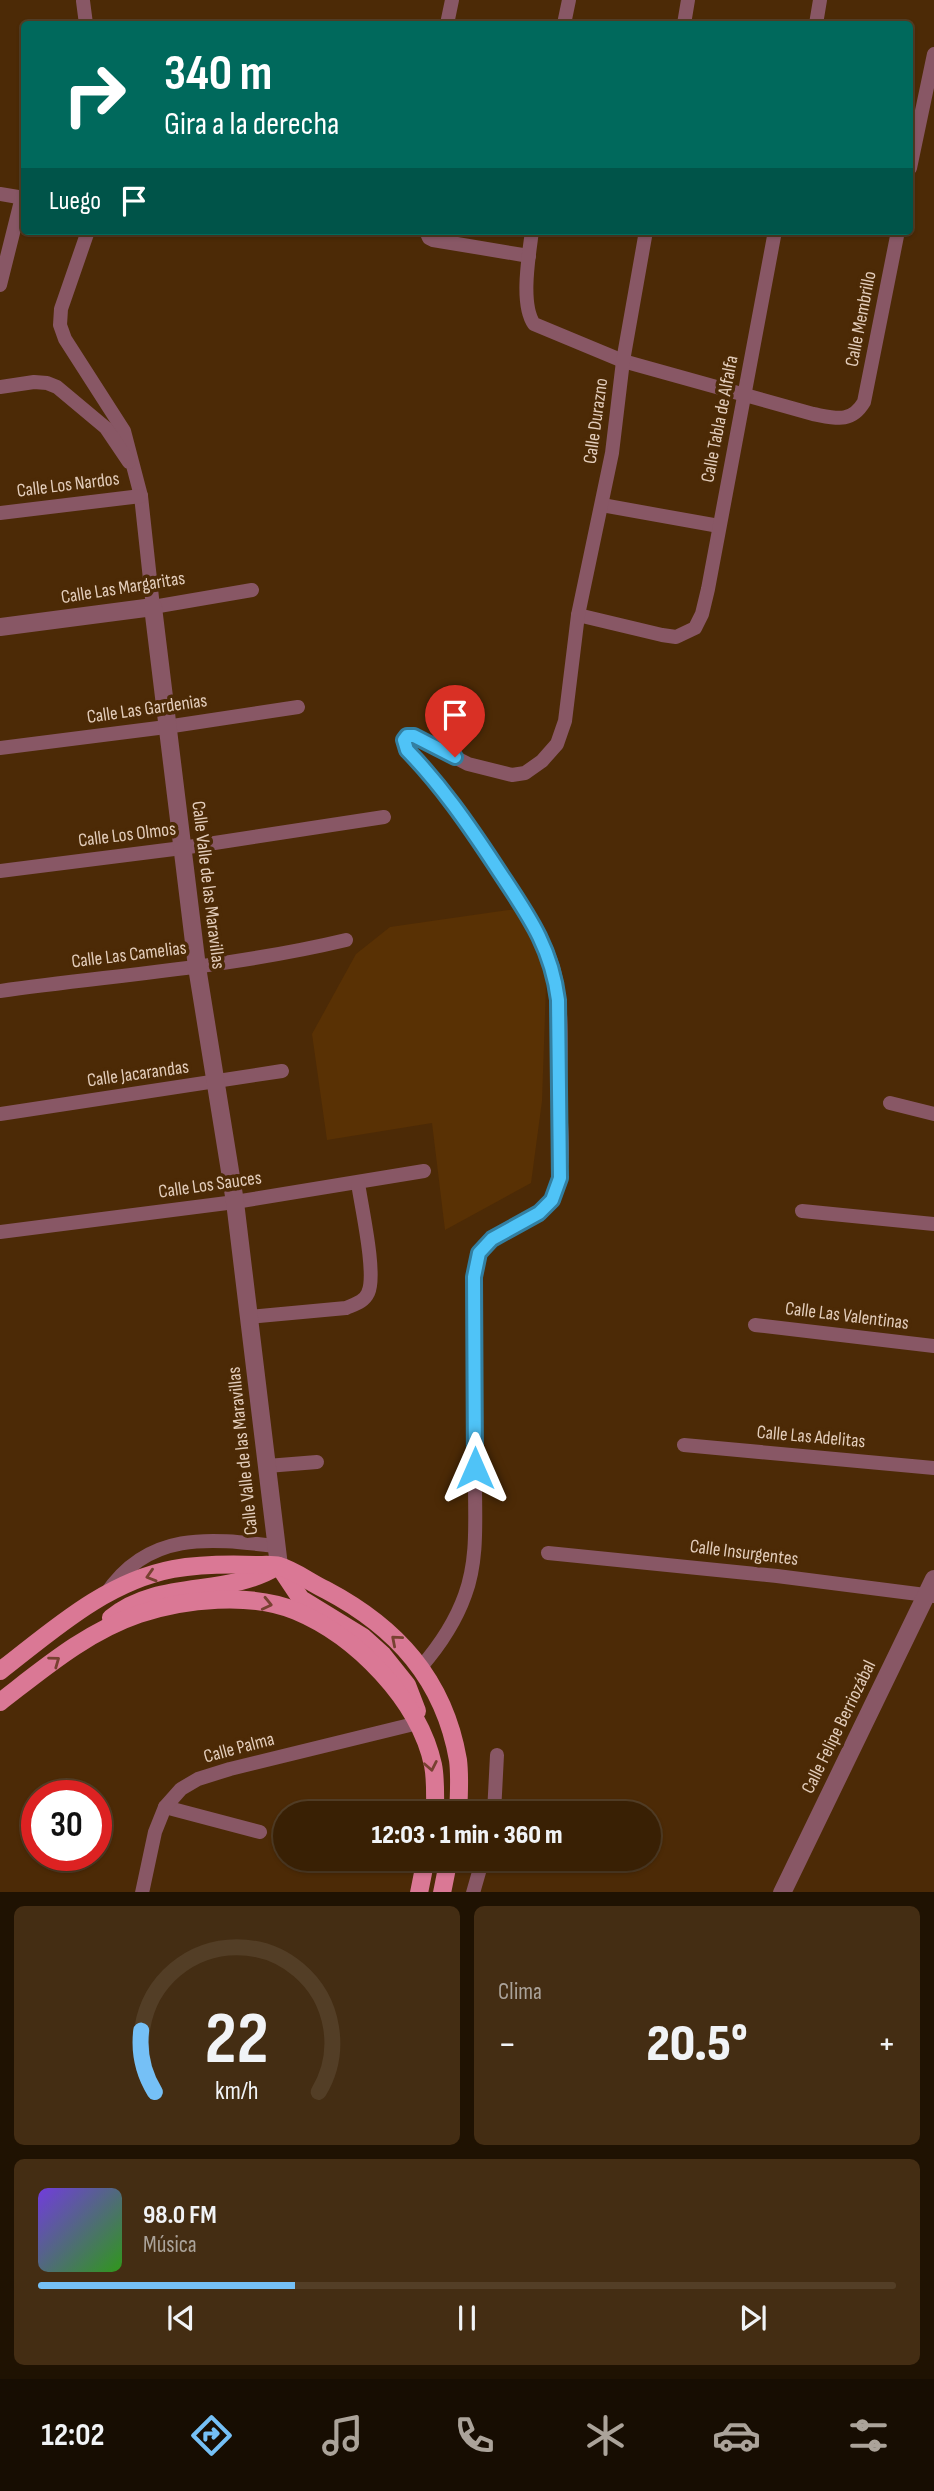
<!DOCTYPE html>
<html lang="es">
<meta charset="utf-8">
<style>
:root{--surface:#392004;--page:#442d13;--text:#f1f3f6;--muted:#aba39a;--line:#533e26;--accent:#75c0f6}
body{margin:0;font-family:"Sofia Sans Condensed",sans-serif;background:var(--page);color:var(--text);height:100vh;display:flex;flex-direction:column;font-size:26px;white-space:nowrap}
*{box-sizing:border-box;margin:0}
p{font-size:23px;color:var(--muted)}
.icon{flex:none;width:38px;height:38px;fill:none;stroke:currentColor;stroke-width:2;stroke-linecap:round;stroke-linejoin:round}
.map{position:relative;height:1892px;overflow:hidden}
.side{display:flex;flex-direction:column;gap:14px;padding:14px;background:#1f1202;flex:1}
.side>*{flex:none}
.top-card{position:absolute;left:21px;top:21px;width:892px;height:214px;border-radius:7px;box-shadow:0 2px 5px #0004,0 0 0 2px var(--line);background:#00695c;color:#fff;overflow:hidden}
.speed{position:absolute;left:21px;top:1780px;display:flex;gap:14px;font-size:35px;font-weight:700;text-align:center}
.speed>*{display:grid;place-content:center;width:91px;height:91px;border-radius:50%;background:var(--surface);box-shadow:0 2px 5px #0004,0 0 0 2px var(--line);line-height:1}
.speed .limit{border:10px solid #d22;background:#fff;color:#111}
.pin{position:absolute;display:grid;place-items:center;width:60px;height:60px;color:#fff;margin:-72px -30px;border-radius:50% 50% 50% 0;rotate:-45deg;box-shadow:0 0 7px #0007}
.pin .icon{rotate:45deg}
.me{position:absolute;width:77px;margin:-38px;rotate:0deg;stroke-linejoin:round;filter:drop-shadow(0 0 5px #0008)}
.turn{display:flex;align-items:center;gap:24px;height:147px;padding:0 28px;font-size:32px}
.turn .icon{width:91px;height:91px;stroke-width:2.5}
.turn b{display:block;font-size:49px;line-height:60px}
.then{display:flex;align-items:center;height:66px;padding:0 28px;background:#0003;gap:14px;font-size:26px}
.big{font-size:52px;font-weight:800;line-height:1.1}
.side .tile{flex:1;display:flex;flex-direction:column;justify-content:center;gap:10px;min-width:0;padding:0 24px;border-radius:10px;background:var(--page)}
.side .dial{align-items:center;gap:0}
.dial svg{height:182px;overflow:visible;fill:none;stroke:var(--line);stroke-width:7;stroke-linecap:round;text-anchor:middle}
.dial text{fill:var(--text);stroke:none}
.song{display:flex;align-items:center;gap:21px}
.cover{width:84px;height:84px;border-radius:10px;background:linear-gradient(135deg,hsl(260 70% 55%),hsl(110 70% 35%))}
.played{height:7px;border-radius:4px;background:linear-gradient(90deg,var(--accent) 30%,var(--line) 30%)}
.keys{display:flex;justify-content:space-around;direction:ltr}
.heat{display:flex;justify-content:space-between;align-items:center;font-size:38px;direction:ltr}
.side .tiles{flex:1;display:grid;gap:14px;grid-template-columns:1fr 1fr}
.tile:last-child{grid-column:span 2}
.trip{position:absolute;left:273px;top:1801px;width:388px;height:70px;border-radius:35px;background:var(--surface);box-shadow:0 2px 5px #0004,0 0 0 2px var(--line);font-weight:800;line-height:70px;text-align:center}
.menu{display:flex;height:112px;justify-content:space-around;align-items:center;background:#170d02;color:var(--muted)}
.menu .icon{width:49px;height:49px}
.menu .current{color:var(--accent)}
.menu b{font-size:32px;color:var(--text)}
.map>svg:first-child{display:block}
</style>
<div class="map">
<svg width="934" height="1893" viewBox="0 0 934 1893">
<rect width="100%" height="100%" fill="#4c2a06"/>
<path fill="#593104" d="M516 909 547 957 542 1101 531 1183 445 1230 432 1123 327 1140 312 1034 356 954 390 927Z"/>
<g fill="none" stroke-linecap="round" stroke-linejoin="round">
<g stroke="#885765" stroke-width="14">
<path d="M83 1 86 24"/>
<path d="M447 24 452 0"/>
<path d="M564 24 569 0"/>
<path d="M684 24 688 0"/>
<path d="M816 24 820 0"/>
<path d="M910 168 934 54"/>
<path d="M0 194 24 198"/>
<path d="M88 231 61 309 60 325 65 339 124 431 141 496 153 607 252 590"/>
<path d="M426 231 429 238 433 240 529 256"/>
<path d="M532 231C529 255 520 304 534 324L623 361 813 414C835 418 851 424 864 402L898 231"/>
<path d="M0 285 22 197"/>
<path d="M0 387 34 382 47 383 57 387 106 428 129 462"/>
<path d="M602 505 719 526"/>
<path d="M0 513 141 496"/>
<path d="M578 615 662 635 676 637 695 628 702 614 708 589 775 231"/>
<path d="M0 748 166 727 298 707"/>
<path d="M0 871 182 848 384 817"/>
<path d="M0 991C115 975 233 967 346 940"/>
<path d="M890 1103 934 1114"/>
<path d="M0 1114 282 1071"/>
<path d="M802 1211 934 1224"/>
<path d="M0 1232 235 1202 424 1171"/>
<path d="M249 1317 346 1308C355 1304 364 1302 368 1293 377 1275 361 1205 358 1183"/>
<path d="M755 1325 934 1346"/>
<path d="M684 1445 934 1468"/>
<path d="M267 1466 317 1462"/>
<path d="M548 1553 777 1576 934 1596"/>
<path d="M106 1594C148 1531 209 1538 275 1546"/>
<path d="M421 1667C440 1645 455 1623 465 1595 478 1560 475 1521 475 1485 476 1415 473 1346 474 1277 475 1269 476 1258 480 1251 497 1226 538 1225 552 1198 567 1171 561 1133 560 1104 560 1064 564 1008 554 971 543 931 516 898 494 864 468 823 441 785 407 750L404 740 407 736H414L468 764 512 775 525 773 542 761 557 744 565 721 578 615 612 453 623 361 646 231"/>
<path d="M165 1807 260 1832"/>
<path d="M494 1813 497 1755"/>
<path d="M142 1893 155 1832 165 1807 181 1789 198 1779 230 1769 418 1723"/>
<path d="M473 1893 483 1858"/>
</g>
<g stroke="#885765" stroke-width="18">
<path d="M0 627 153 607 197 967 235 1202 279 1566"/>
<path d="M782 1893 934 1579"/>
</g>
<g stroke="#da7895" stroke-width="18">
<path d="M279 1566 301 1599 363 1637 383 1655 407 1685 417 1711"/>
<path d="M111 1618C160 1578 227 1598 278 1566"/>
<path d="M0 1671C52 1631 105 1582 173 1569 201 1564 229 1564 257 1565 264 1565 272 1564 279 1566 294 1570 311 1583 326 1590 396 1627 444 1679 458 1760 460 1776 459 1796 458 1813"/>
<path d="M0 1702C43 1669 86 1632 139 1614 184 1599 251 1592 296 1611 356 1636 419 1700 433 1765 436 1780 435 1798 435 1813"/>
<path d="M419 1893 426 1858"/>
<path d="M442 1893 449 1858"/>
</g>
</g>
<defs><path id="oneway-chevron" d="M-2-3.5L2.5 0L-2 3.5" fill="none" stroke-width="1.6" stroke-linecap="round" stroke-linejoin="round" transform="scale(1.75)"/></defs>
<g stroke="#774131">
<use href="#oneway-chevron" transform="translate(151 1576) rotate(163)"/>
<use href="#oneway-chevron" transform="translate(267 1604) rotate(13)"/>
<use href="#oneway-chevron" transform="translate(396 1640) rotate(-139)"/>
<use href="#oneway-chevron" transform="translate(55 1661) rotate(-36)"/>
<use href="#oneway-chevron" transform="translate(431 1766) rotate(79)"/>
</g>
<g fill="none" stroke-linecap="round" stroke-linejoin="round">
<g stroke="#337fa1" stroke-width="18">
<path id="route" d="M455 757 414 736H407L404 740 407 750C441 785 468 824 495 865 525 911 551 944 558 1000L560 1178 552 1200 539 1213 492 1239 479 1253 474 1277 475 1468"/>
</g>
<use href="#route" stroke="#4fc3f7" stroke-width="12"/>
</g>
<g text-anchor="middle" dominant-baseline="central" stroke-width="7" stroke-linejoin="round" paint-order="stroke">
<g font-size="19" fill="#e3cdbb" stroke="#4c2a06">
<text transform="translate(861 319) rotate(-79)">Calle Membrillo</text>
<text transform="translate(720 419) rotate(-79)">Calle Tabla de Alfalfa</text>
<text transform="translate(596 421) rotate(-82)">Calle Durazno</text>
<text transform="translate(68 485) rotate(-7)">Calle Los Nardos</text>
<text transform="translate(123 588) rotate(-9)">Calle Las Margaritas</text>
<text transform="translate(147 709) rotate(-8)">Calle Las Gardenias</text>
<text transform="translate(127 835) rotate(-7)">Calle Los Olmos</text>
<text transform="translate(208 885) rotate(83)">Calle Valle de las Maravillas</text>
<text transform="translate(129 955) rotate(-7)">Calle Las Camelias</text>
<text transform="translate(138 1074) rotate(-8)">Calle Jacarandas</text>
<text transform="translate(210 1185) rotate(-8)">Calle Los Sauces</text>
<text transform="translate(847 1316) rotate(7)">Calle Las Valentinas</text>
<text transform="translate(811 1437) rotate(5)">Calle Las Adelitas</text>
<text transform="translate(243 1451) rotate(-96)">Calle Valle de las Maravillas</text>
<text transform="translate(744 1553) rotate(7)">Calle Insurgentes</text>
<text transform="translate(839 1727) rotate(-64)">Calle Felipe Berriozábal</text>
<text transform="translate(239 1748) rotate(-15)">Calle Palma</text>
</g>
</g>
</svg>
<div class="speed"><div class="limit">30</div></div>
<div class="pin" style="left:455px;top:757px;background:#d93025"><svg class="icon" aria-label="arrive" viewBox="0 0 24 24"><path d="M6 21V4h12l-3 4 3 4H6"/></svg></div>
<svg class="me" style="left:475px;top:1468px" viewBox="-20 -20 40 40"><path d="M0-17L14 15 0 8-14 15z" fill="#4fc3f7" stroke="#fff" stroke-width="4"/></svg>
<div class="trip">12:03 · 1 min · 360 m</div>
<div class="top-card">
<div class="turn"><svg class="icon" aria-label="right" viewBox="0 0 24 24"><path d="M7 20v-9h11M14 6l5 5-5 5"/></svg><div><b>340 m</b>Gira a la derecha</div></div>
<div class="then">Luego<svg class="icon" aria-label="arrive" viewBox="0 0 24 24"><path d="M6 21V4h12l-3 4 3 4H6"/></svg></div>
</div>
</div>
<section class="side">
<div class="tiles">
<div class="tile dial"><svg viewBox="0 0 100 80">
<path d="M14 69A42 42 0 1 1 86 69"/>
<path d="M14 69A42 42 0 0 1 8 42" stroke="#75c0f6"/>
<text x="50" y="56" font-size="32" font-weight="700">22</text>
<text x="50" y="72" font-size="11">km/h</text>
</svg></div>
<div class="tile"><p>Clima</p>
<div class="heat"><a>−</a><b class="big">20.5°</b><a>+</a></div>
</div>
<div class="tile">
<div class="song"><i class="cover"></i><div><b>98.0 FM</b><p>Música</p></div></div>
<div class="played"></div>
<div class="keys"><svg class="icon" aria-label="previous" viewBox="0 0 24 24"><path d="M18 5L8 12l10 7zM5 5v14"/></svg><svg class="icon" aria-label="pause" viewBox="0 0 24 24"><path d="M8 5v14M16 5v14"/></svg><svg class="icon" aria-label="next" viewBox="0 0 24 24"><path d="M6 5l10 7-10 7zM19 5v14"/></svg></div>
</div>
</div>
</section>
<nav class="menu">
<b>12:02</b>
<svg class="icon current" aria-label="directions" viewBox="0 0 24 24"><path d="M12 3l9 9-9 9-9-9zM9 14v-3h6M13 9l2 2-2 2"/></svg>
<svg class="icon" aria-label="music" viewBox="0 0 24 24"><path d="M9 18V5l10-2v13"/><circle cx="6" cy="18" r="3"/><circle cx="16" cy="16" r="3"/></svg>
<svg class="icon" aria-label="phone" viewBox="0 0 24 24"><path d="M5 4h4l2 5-3 2q2 4 5 5l2-3 5 2v4C11 20 4 13 5 4z"/></svg>
<svg class="icon" aria-label="climate" viewBox="0 0 24 24"><path d="M12 3v18M4 7l16 10M4 17L20 7"/></svg>
<svg class="icon" aria-label="car" viewBox="0 0 24 24"><path d="M5 17H2v-5l4-1 3-4h7l3 4 3 1v5h-3M9 17h6M6 11h13"/><circle cx="7" cy="17" r="2"/><circle cx="17" cy="17" r="2"/></svg>
<svg class="icon" aria-label="filters" viewBox="0 0 24 24"><path d="M4 7h16M4 17h16"/><circle cx="9" cy="7" r="2"/><circle cx="15" cy="17" r="2"/></svg>
</nav>
